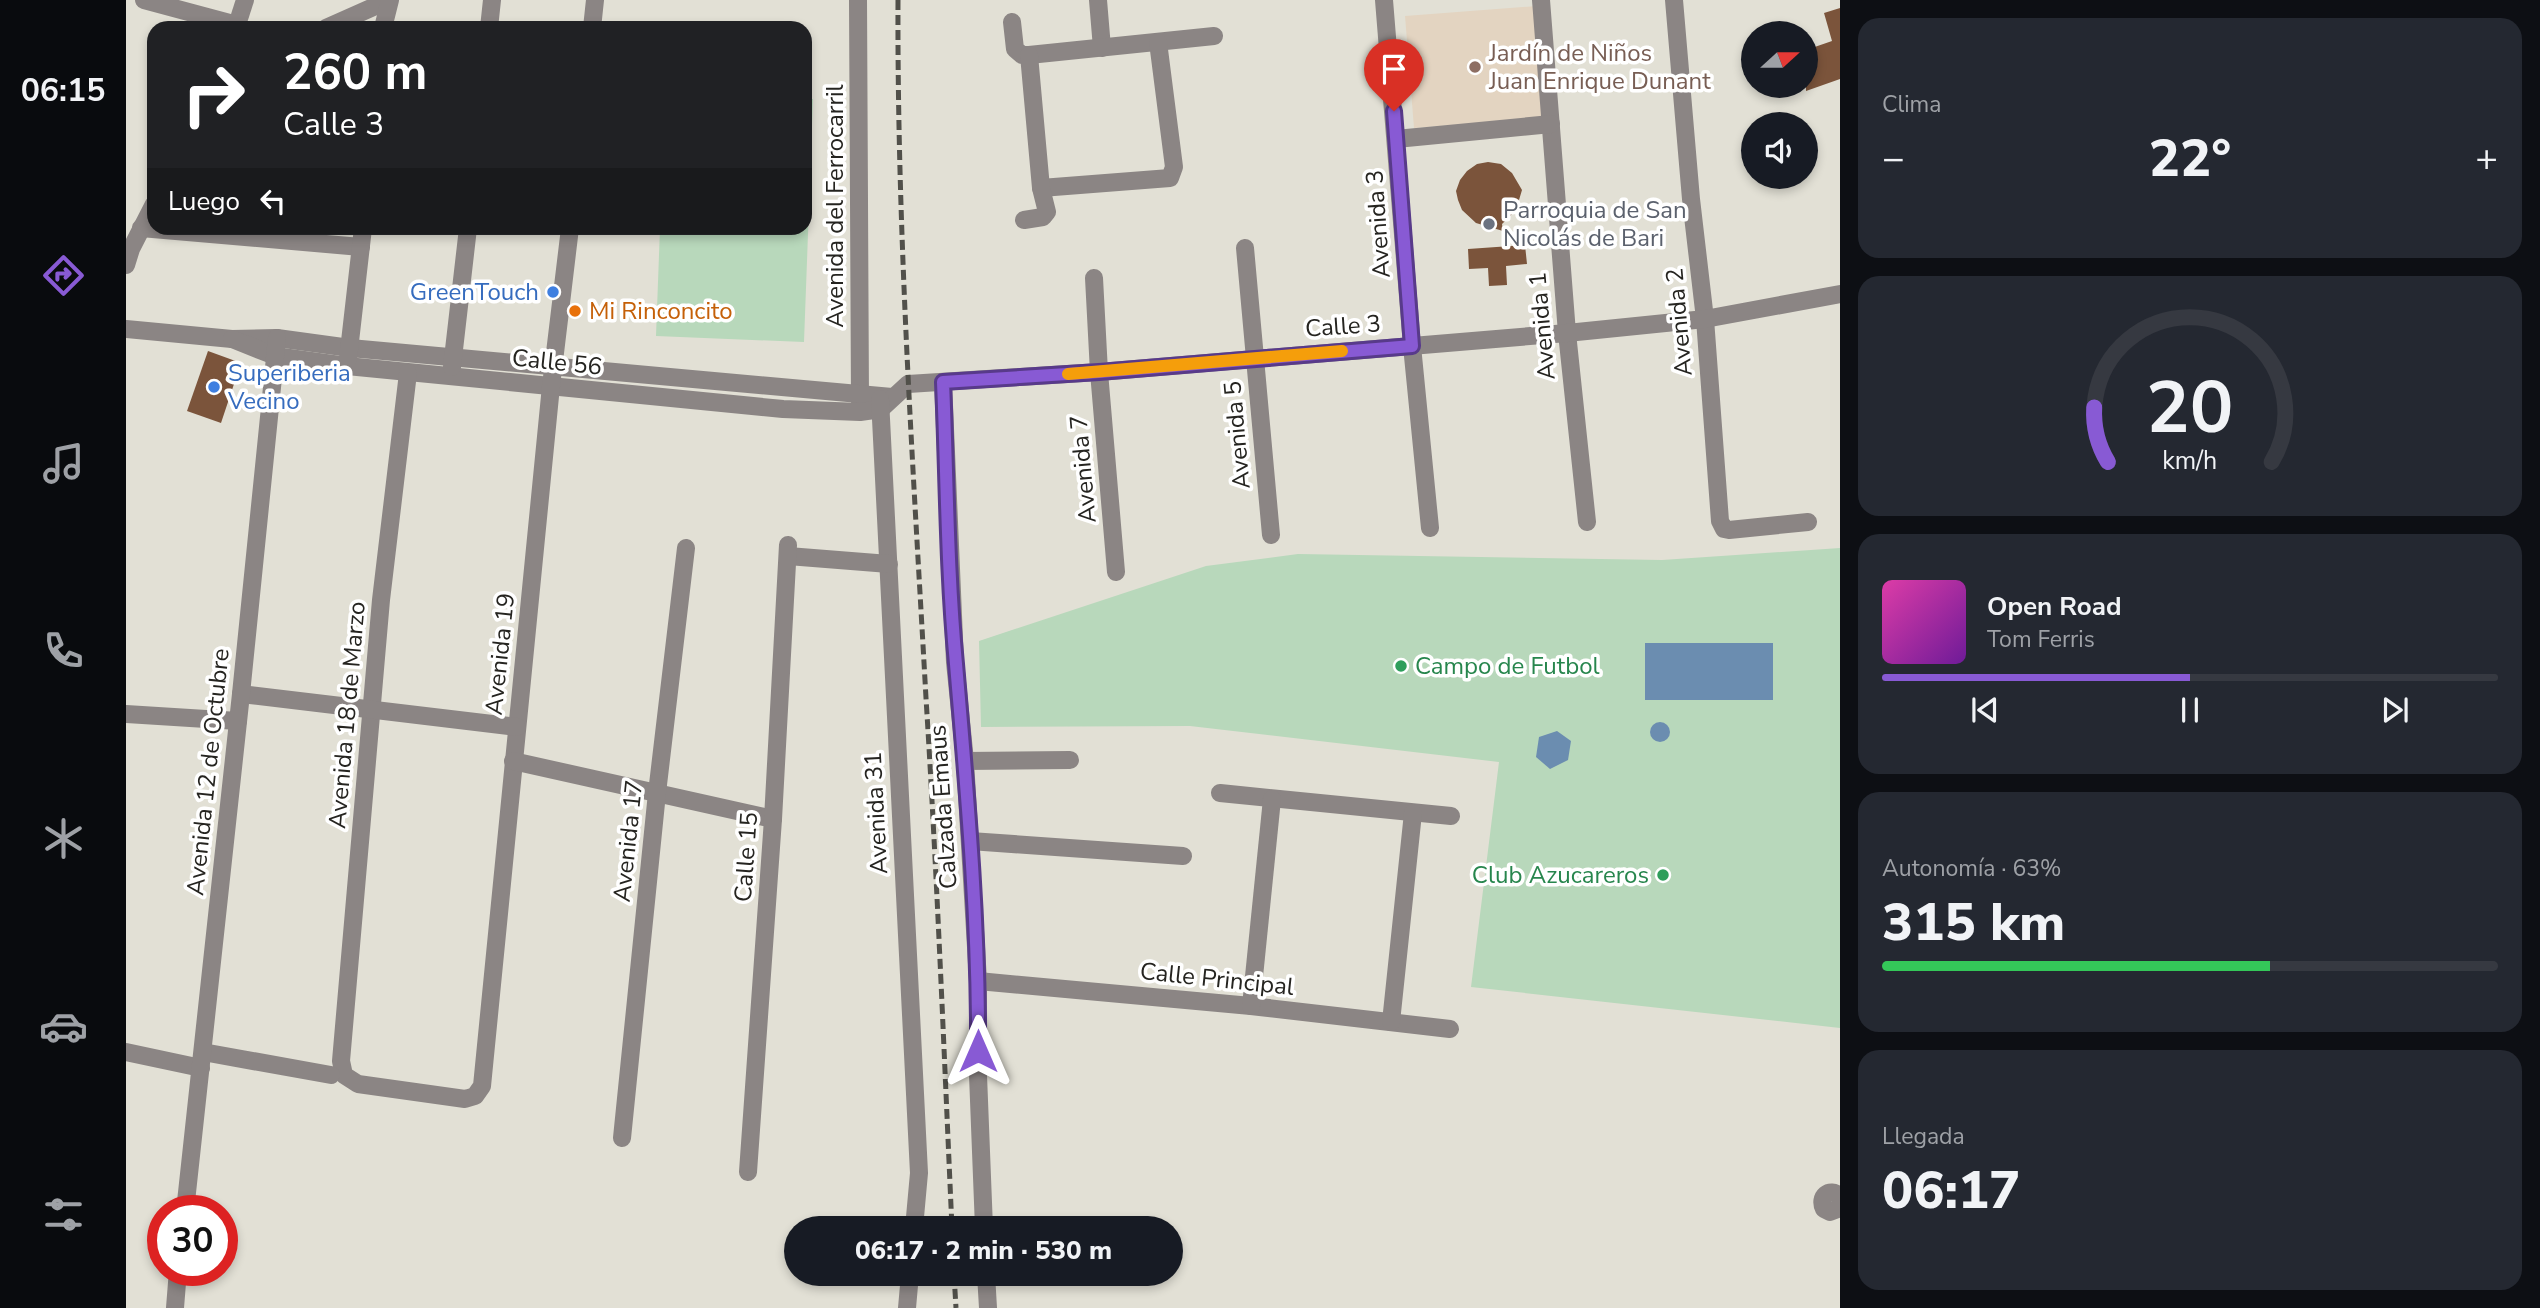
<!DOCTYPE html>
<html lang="es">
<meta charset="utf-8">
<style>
:root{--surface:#171b24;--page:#242831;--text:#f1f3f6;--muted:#9ea1a6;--line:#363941;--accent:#885ad4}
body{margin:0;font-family:"Nunito Sans",sans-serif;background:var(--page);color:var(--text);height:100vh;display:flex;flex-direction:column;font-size:26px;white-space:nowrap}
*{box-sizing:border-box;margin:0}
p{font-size:23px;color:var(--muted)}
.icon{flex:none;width:38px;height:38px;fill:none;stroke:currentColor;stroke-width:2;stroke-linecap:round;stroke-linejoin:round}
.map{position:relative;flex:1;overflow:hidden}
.panel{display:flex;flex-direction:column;gap:18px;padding:18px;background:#0d0f14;width:700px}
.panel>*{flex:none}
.top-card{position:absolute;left:21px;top:21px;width:665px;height:214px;border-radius:21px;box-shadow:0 4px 10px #0003;background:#202124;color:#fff;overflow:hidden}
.needle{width:46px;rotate:69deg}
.controls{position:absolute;left:1615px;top:21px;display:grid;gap:14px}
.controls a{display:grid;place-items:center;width:77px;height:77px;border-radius:50%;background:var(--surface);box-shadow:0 4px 10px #0003;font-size:35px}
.speed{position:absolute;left:21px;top:1195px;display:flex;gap:14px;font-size:35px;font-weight:700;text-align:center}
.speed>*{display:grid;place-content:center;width:91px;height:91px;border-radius:50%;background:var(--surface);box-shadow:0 4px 10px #0003;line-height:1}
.speed .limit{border:10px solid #d22;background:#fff;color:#111}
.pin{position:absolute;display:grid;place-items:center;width:60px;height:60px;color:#fff;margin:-72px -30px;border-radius:50% 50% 50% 0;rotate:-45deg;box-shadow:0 0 7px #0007}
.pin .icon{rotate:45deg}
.me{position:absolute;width:77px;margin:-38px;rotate:0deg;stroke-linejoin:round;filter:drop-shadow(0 0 5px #0008)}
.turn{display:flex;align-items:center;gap:24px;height:147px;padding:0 21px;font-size:32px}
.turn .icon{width:91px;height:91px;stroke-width:2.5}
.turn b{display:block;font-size:49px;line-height:60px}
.then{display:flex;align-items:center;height:66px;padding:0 21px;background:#0003;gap:14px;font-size:26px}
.big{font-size:52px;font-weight:800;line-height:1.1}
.panel .card{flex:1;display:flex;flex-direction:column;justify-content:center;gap:10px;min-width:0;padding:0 24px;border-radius:21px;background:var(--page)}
.panel .dial{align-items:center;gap:0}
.dial svg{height:182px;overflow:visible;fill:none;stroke:var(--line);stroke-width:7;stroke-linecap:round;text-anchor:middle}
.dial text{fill:var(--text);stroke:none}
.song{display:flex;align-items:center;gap:21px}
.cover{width:84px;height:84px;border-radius:10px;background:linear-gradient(135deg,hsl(320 70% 55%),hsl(280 70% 35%))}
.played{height:7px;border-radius:4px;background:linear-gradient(90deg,var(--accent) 50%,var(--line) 50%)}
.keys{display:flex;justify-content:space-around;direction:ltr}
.heat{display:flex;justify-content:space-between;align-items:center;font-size:38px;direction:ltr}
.charge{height:10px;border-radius:5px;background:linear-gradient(90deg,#34c759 63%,var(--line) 0)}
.trip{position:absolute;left:658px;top:1216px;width:399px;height:70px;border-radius:35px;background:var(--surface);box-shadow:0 4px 10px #0003;font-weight:800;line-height:70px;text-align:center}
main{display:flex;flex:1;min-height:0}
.tab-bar{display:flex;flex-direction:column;width:126px;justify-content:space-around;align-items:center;background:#090b0e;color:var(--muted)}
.tab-bar .icon{width:49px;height:49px}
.tab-bar .selected{color:var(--accent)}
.tab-bar b{font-size:32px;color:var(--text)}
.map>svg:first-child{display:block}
</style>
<main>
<nav class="tab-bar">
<b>06:15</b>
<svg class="icon selected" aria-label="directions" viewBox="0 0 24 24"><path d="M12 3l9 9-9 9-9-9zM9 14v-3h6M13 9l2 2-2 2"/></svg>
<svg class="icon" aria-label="music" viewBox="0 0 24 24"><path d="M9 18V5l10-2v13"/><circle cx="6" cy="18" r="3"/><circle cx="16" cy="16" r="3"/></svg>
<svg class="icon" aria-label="phone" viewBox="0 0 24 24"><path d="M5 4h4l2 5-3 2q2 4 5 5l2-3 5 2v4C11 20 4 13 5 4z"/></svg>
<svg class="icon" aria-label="climate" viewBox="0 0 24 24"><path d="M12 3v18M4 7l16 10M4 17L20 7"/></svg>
<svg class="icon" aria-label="car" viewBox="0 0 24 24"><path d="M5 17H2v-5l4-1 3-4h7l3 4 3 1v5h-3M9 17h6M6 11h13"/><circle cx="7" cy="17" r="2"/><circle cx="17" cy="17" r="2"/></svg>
<svg class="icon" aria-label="filters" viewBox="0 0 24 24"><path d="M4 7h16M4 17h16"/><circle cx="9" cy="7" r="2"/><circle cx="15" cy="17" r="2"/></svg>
</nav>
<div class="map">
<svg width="1714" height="1308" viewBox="0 0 1714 1308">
<rect width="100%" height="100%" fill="#e2e0d5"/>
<path fill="#e3d4c1" d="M1411 6 1420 118 1288 128 1279 16Z"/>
<g fill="#b8d8bb">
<path d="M679 99H687L678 342 530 336 534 228H679Z"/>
<path d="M1714 548V1028L1345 987 1373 762 1064 726 855 727 853 641 1080 566 1172 554 1536 560Z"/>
</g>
<g fill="#6b8db0">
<rect x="1519" y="643" width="128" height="57"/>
<circle cx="1534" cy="732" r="10"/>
<path d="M1431 731 1445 741 1442 760 1424 769 1410 757 1413 737Z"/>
</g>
<g fill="#7b543b">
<path d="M1714 8V79L1680 91V50L1706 41 1698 13Z"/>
<path d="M1362 162 1375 164 1386 173 1396 190 1390 210 1376 224 1377 231 1350 223 1336 210 1332 200 1330 191 1334 180 1341 171 1351 164Z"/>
<path d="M1399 245 1401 264 1380 266 1381 285 1363 286 1362 268 1343 269 1342 249Z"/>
<path d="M82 351 115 363 95 423 61 411Z"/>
</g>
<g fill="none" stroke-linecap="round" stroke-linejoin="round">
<g stroke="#8b8584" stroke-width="18">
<path d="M18 0 111 25"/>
<path d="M732 0 734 402"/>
<path d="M972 0 976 48"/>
<path d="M1258 0 1286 346 1304 528"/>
<path d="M1415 0 1441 333 1461 522"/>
<path d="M1548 0 1565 199 1579 319 1594 521 1598 529 1603 530 1682 522"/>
<path d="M886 22 889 49 896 55H903L1088 36"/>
<path d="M110 28 119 0"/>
<path d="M200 28 263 0"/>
<path d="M257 28 264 0"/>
<path d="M363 28 366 0"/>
<path d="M466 28 469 0"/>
<path d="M1270 139 1425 124"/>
<path d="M915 188 1044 178 1048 167 1032 42"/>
<path d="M898 220 917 217 921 212 915 188 903 55"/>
<path d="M15 228 235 247"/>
<path d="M1119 248 1145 535"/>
<path d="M0 265 5 249 28 204"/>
<path d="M968 278 973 372 990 572"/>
<path d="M0 329 106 339 151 338 224 348 766 397"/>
<path d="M106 339 149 356 221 366 657 409 734 412 755 409 782 384 973 372 1441 333 1579 319 1714 294"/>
<path d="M222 359 237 228"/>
<path d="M326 367 342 228"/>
<path d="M282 373 255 600 215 1061 218 1075 232 1084 339 1099 349 1096 356 1086 425 386 444 228"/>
<path d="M817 382 829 662 839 761 852 981V1075L858 1228"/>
<path d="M754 399 793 1173 788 1228"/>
<path d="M662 556 763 564"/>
<path d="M115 694 391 727"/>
<path d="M0 714 112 721"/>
<path d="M387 761 647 819"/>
<path d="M839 761 944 760"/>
<path d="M1094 793 1325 816"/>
<path d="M844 841 1057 856"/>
<path d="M852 981 1125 1006 1324 1029"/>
<path d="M1125 1006 1146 799"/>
<path d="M1265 1022 1287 813"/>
<path d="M0 1052 75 1068"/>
<path d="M77 1052 205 1075"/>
<path d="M496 1138 531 793 560 548"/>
<path d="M622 1172 647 819 662 545"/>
<path d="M1714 1196C1703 1187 1692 1197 1698 1209L1704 1212 1714 1208"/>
<path d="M59 1211 115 694 151 338"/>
<path d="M860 1274 862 1308"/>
<path d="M49 1308 52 1270"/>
<path d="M781 1308 784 1274"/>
</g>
<g stroke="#51504a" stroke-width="5" stroke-dasharray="10 5" stroke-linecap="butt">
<path d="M772 0C771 233 787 465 800 698 811 874 818 1052 826 1228"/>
<path d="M828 1274 830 1308"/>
</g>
</g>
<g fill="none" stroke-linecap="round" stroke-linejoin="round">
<g stroke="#583a8a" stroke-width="18">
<path id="route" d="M852 1051C853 922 841 793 830 664 821 570 821 476 817 382L973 372 1286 346 1268 111"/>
</g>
<use href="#route" stroke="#885ad4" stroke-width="12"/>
<path stroke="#f59e0b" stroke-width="12" d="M942 374 1216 351"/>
</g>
<circle fill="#8d6e63" stroke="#fff" stroke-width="2.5" cx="1349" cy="67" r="7"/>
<circle fill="#6b7280" stroke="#fff" stroke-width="2.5" cx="1363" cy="224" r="7"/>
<g fill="#3f7fe0" stroke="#fff" stroke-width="2.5">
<circle cx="427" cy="292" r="7"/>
<circle cx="88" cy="387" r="7"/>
</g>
<circle fill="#e8710a" stroke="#fff" stroke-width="2.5" cx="449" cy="311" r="7"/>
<g fill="#2e9e5b" stroke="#fff" stroke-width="2.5">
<circle cx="1275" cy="666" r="7"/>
<circle cx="1537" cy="875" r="7"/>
</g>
<g text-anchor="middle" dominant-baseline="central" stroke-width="7" stroke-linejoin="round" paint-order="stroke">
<g font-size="24" fill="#785e54" stroke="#fff" text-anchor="start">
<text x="1363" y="53">Jardín de Niños<tspan x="1363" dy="28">Juan Enrique Dunant</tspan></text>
</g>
<g font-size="24" fill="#252420" stroke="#fff">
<text transform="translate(709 206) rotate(-90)">Avenida del Ferrocarril</text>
<text transform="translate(1252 224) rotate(-94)">Avenida 3</text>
<text transform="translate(1553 322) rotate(-95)">Avenida 2</text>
<text transform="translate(1217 326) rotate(-4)">Calle 3</text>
<text transform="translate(1416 326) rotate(-95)">Avenida 1</text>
<text transform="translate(431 362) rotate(6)">Calle 56</text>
<text transform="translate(1111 435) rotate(-95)">Avenida 5</text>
<text transform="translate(957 469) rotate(-95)">Avenida 7</text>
<text transform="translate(374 654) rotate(-84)">Avenida 19</text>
<text transform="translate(221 715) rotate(-85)">Avenida 18 de Marzo</text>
<text transform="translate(82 772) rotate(-84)">Avenida 12 de Octubre</text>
<text transform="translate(817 807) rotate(-94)">Calzada Emaus</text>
<text transform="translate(750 813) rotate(-93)">Avenida 31</text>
<text transform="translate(502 841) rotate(-84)">Avenida 17</text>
<text transform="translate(620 857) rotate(-86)">Calle 15</text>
<text transform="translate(1091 979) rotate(6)">Calle Principal</text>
</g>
<g font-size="24" fill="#5b616d" stroke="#fff" text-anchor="start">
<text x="1377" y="210">Parroquia de San<tspan x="1377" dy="28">Nicolás de Bari</tspan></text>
</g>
<g font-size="24" fill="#366cbe" stroke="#fff" text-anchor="end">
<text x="413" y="292">GreenTouch</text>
<text x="102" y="373" text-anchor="start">Superiberia<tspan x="102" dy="28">Vecino</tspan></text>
</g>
<g font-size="24" fill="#c56008" stroke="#fff" text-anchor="start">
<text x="463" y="311">Mi Rinconcito</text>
</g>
<g font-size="24" fill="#27864d" stroke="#fff" text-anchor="start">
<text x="1289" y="666">Campo de Futbol</text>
<text x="1523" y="875" text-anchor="end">Club Azucareros</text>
</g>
</g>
</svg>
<div class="controls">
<a><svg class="needle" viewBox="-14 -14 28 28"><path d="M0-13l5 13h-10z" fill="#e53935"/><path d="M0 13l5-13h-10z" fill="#9ea1a6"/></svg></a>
<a><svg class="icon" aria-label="sound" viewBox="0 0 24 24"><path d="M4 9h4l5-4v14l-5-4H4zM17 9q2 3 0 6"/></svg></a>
</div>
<div class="speed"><div class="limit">30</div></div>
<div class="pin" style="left:1268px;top:111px;background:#d93025"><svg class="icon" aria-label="arrive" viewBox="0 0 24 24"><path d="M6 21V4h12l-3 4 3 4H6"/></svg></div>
<svg class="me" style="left:852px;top:1051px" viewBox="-20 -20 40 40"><path d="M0-17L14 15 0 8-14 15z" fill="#885ad4" stroke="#fff" stroke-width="4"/></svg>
<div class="trip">06:17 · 2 min · 530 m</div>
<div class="top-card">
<div class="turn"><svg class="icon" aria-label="right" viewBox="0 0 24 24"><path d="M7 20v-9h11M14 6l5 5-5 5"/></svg><div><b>260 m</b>Calle 3</div></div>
<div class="then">Luego<svg class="icon" aria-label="left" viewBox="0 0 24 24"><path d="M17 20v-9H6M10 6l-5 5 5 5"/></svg></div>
</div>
</div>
<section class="panel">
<div class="card"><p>Clima</p>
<div class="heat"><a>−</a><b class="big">22°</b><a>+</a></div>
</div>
<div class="card dial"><svg viewBox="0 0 100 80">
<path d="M14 69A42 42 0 1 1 86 69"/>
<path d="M14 69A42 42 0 0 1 8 45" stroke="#885ad4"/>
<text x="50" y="56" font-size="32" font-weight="700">20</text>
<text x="50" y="72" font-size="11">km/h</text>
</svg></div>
<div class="card">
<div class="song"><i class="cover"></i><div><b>Open Road</b><p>Tom Ferris</p></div></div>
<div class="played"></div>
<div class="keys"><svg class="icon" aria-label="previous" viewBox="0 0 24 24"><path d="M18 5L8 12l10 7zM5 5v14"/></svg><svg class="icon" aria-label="pause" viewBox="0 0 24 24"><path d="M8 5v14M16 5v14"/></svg><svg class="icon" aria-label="next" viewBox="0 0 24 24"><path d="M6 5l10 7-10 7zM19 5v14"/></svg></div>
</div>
<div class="card"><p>Autonomía · 63%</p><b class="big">315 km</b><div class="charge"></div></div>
<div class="card"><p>Llegada</p><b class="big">06:17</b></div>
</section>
</main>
